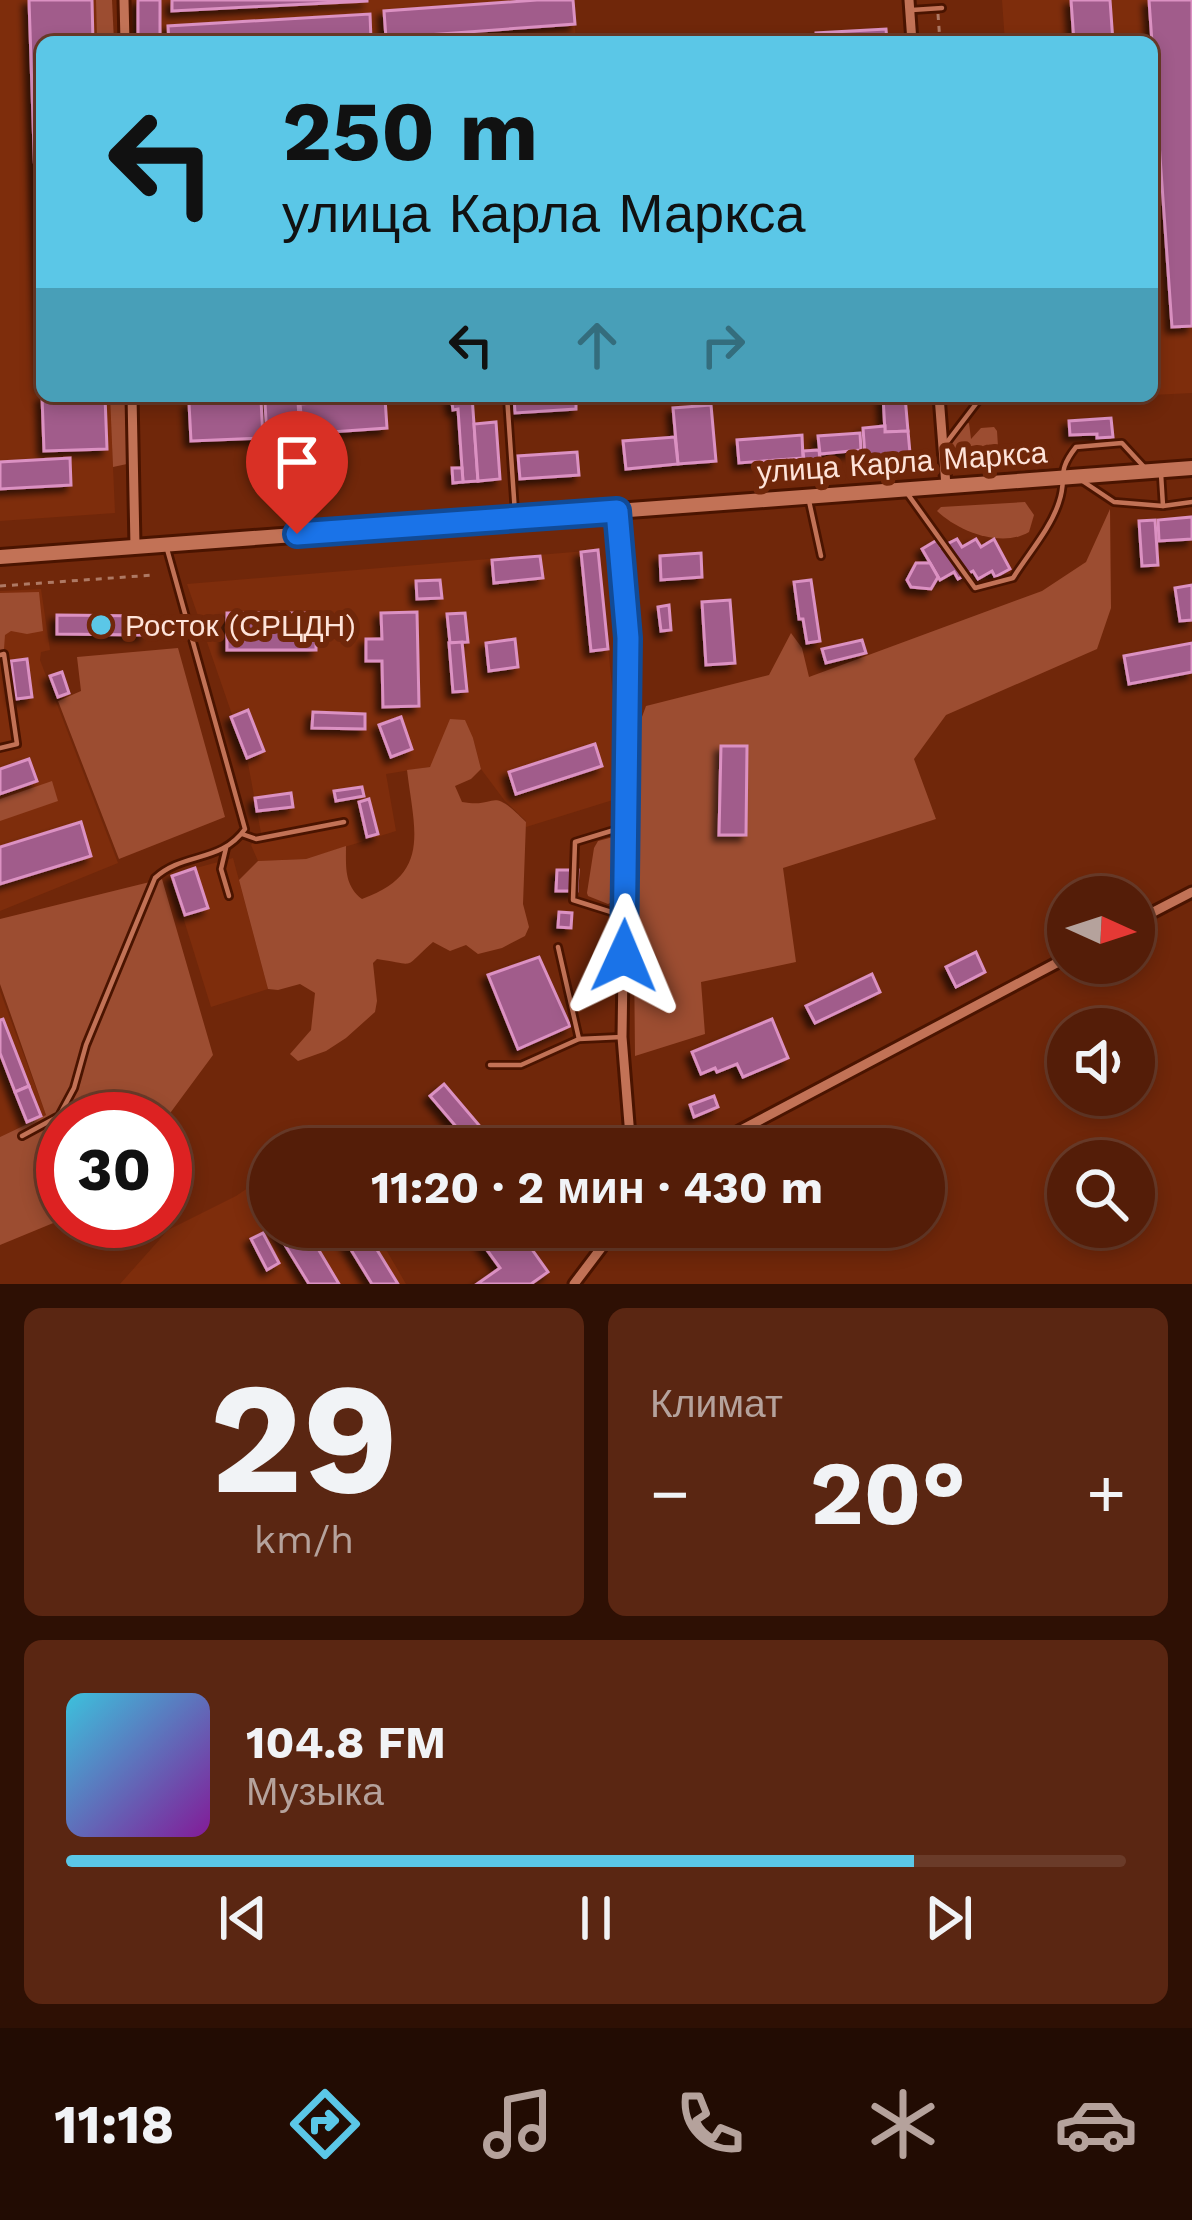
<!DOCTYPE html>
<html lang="ru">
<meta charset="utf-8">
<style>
:root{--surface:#541d08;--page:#5a2612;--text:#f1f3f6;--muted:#b5a29c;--line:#6a3b29;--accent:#5bc7e7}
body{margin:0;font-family:"Work Sans",sans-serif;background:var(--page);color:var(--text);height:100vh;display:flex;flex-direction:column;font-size:45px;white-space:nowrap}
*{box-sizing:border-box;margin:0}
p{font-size:39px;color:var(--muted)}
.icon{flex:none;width:66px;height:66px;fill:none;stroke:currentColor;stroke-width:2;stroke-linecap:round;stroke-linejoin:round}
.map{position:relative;height:1284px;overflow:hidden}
.drawer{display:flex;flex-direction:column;gap:24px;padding:24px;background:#2e1004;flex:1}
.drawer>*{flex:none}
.hud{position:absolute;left:36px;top:36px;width:1122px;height:366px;border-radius:18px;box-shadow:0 6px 18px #0003,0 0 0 3px var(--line);background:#5bc7e7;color:#111;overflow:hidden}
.needle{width:78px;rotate:93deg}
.buttons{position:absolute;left:1047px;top:876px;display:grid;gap:24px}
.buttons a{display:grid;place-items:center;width:108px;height:108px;border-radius:50%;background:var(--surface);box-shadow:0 6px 18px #0003,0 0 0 3px var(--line);font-size:60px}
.speed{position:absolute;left:36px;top:1092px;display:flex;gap:24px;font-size:60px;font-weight:700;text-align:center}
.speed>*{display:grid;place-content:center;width:156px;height:156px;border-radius:50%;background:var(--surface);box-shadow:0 6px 18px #0003,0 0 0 3px var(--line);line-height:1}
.speed .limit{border:18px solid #d22;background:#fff;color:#111}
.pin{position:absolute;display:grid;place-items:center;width:102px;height:102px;color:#fff;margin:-123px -51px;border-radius:50% 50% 50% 0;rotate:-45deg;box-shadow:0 0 12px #0007}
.pin .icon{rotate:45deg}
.me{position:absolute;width:132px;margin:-66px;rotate:1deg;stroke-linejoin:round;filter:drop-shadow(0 0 9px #0008)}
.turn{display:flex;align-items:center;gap:42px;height:252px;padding:0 48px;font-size:54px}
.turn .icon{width:156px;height:156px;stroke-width:2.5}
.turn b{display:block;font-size:84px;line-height:102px}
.lanes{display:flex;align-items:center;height:114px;padding:0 48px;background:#0003;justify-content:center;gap:60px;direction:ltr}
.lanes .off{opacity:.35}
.big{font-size:90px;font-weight:700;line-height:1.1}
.drawer .card{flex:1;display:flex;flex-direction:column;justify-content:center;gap:18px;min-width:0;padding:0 42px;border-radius:18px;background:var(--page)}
.drawer .dial{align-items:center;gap:0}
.dial b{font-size:156px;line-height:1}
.song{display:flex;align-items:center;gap:36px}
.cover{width:144px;height:144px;border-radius:18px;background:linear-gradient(135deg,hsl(190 70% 55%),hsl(290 70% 35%))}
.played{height:12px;border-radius:6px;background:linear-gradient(90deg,var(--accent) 80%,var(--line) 80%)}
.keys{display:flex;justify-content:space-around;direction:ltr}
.heat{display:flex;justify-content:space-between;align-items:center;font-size:66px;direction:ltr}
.drawer .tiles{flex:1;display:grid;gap:24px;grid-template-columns:1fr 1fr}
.card:last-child{grid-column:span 2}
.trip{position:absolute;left:249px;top:1128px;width:696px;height:120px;border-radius:60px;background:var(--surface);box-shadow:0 6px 18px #0003,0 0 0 3px var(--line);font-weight:700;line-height:120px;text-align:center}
.menu{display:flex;height:192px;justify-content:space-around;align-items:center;background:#220c03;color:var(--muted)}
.menu .icon{width:84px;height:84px}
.menu .active{color:var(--accent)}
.menu b{font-size:54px;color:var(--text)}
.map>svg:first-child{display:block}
</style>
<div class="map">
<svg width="1192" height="1284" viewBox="0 0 1192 1284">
<defs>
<filter id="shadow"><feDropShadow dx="-5.5" dy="5.5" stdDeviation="3" flood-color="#0009"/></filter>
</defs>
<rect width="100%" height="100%" fill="#70270a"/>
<g fill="#7e2d0c">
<path d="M0 0H96L97 42H42V396H110L115 513 0 521Z"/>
<path d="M136 0H573L576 42H136Z"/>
<path d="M1002 0H1192V393L1152 395V42H1005Z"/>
<path d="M598 550 618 744 616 799 526 827V821L505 801 481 769 473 738 429 767 386 774 396 831 306 859 258 861 251 845 261 833 247 758 187 584Z"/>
<path d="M41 589 50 650 41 652 40 660 118 863 0 911V591Z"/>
<path d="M233 858 268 989 211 1007 170 875Z"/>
<path d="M0 991 46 1115 0 1137Z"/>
<path d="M270 1173V1227H373L406 1284H120L168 1230 236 1196Z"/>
</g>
<g fill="#9c4d31">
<path d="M96 0H112L114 42H97Z"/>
<path d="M110 396H125L127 464 113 467Z"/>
<path d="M969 423 971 439 981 428 994 427 997 431 999 462 994 468 963 470 949 462 946 448 964 424Z"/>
<path d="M1025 502 1034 515 1029 532C1002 548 959 532 937 511L941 507Z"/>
<path d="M1110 509 1111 608 1097 649 946 715 914 759 936 819 783 868 796 962 701 982 705 1034 635 1056 632 744 646 706 769 675 791 633 802 648 809 677 1042 591 1086 562Z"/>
<path d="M39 592 43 631 27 634 11 631 5 635 4 649 0 650V593Z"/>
<path d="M178 648 225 817 119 859 58 701 81 691 77 657Z"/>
<path d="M450 719 465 720 473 738 481 769 471 779 455 786 462 802C500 809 488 784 526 822L523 904 529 927 525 936 502 948 478 954 466 945 450 951 433 942C401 970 419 965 377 959L373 963 377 1001 375 1012 346 1038 326 1051 298 1061 290 1054 311 1030 315 993 300 984 278 990 268 989 239 880 258 861 306 859 346 846C346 867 344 885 362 899 432 874 414 830 407 770L430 767Z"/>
<path d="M52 781 58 801 0 821V799Z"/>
<path d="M613 837 615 841 612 902 608 904 588 896 587 893 594 848 598 841Z"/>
<path d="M162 879 213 1055 165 1120 63 1119V1219L0 1245V1137L46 1115 0 984V919Z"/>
</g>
<g fill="#a15b8b" stroke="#db91c2" stroke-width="3" filter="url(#shadow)">
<path d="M29 0H92L93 42H42V388Z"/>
<rect x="138" y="0" width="22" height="42"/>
<path d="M172 0H367V1L172 11Z"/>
<path d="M537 0H573L575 24 386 38 384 11Z"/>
<path d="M1071 0H1110L1113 42H1074Z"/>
<path d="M1149 0H1192V326L1172 327Z"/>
<path d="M370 14 371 40 169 42 168 26Z"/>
<path d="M886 29 887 42H816V33Z"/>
<path d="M42 396H105L107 449 44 451Z"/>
<path d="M451 396H472L478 481 463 482 458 409 453 410Z"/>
<path d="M514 396H576V409L515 413Z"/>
<path d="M883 396H905L908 431 885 432Z"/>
<path d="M385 398 387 428 303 434 300 404Z"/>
<path d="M261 400 263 438 191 441 189 403Z"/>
<path d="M298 401 300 436 267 437 265 403Z"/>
<path d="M711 405 716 461 678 464 673 408Z"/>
<path d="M1111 418 1113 437 1097 438V434L1070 435 1069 421Z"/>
<path d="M496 422 500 479 478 481 474 424Z"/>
<path d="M885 426V432L908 431 910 453 865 456 863 428Z"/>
<path d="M860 433 861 450 820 454 818 436Z"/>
<path d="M802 435 803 458 739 463 737 440Z"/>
<path d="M675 437 678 464 626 469 623 441Z"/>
<path d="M819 450 820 460 804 461 803 451Z"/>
<path d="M577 452 579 475 520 479 518 456Z"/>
<path d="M70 458 71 485 0 489V462Z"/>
<path d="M452 468H462L463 482 453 483Z"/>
<path d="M1192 517V539L1159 541 1158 520Z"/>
<path d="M1155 520 1158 565 1142 566 1139 521Z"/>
<path d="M957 539 962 547 976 539 981 547 994 539 1010 569 995 577 992 571 978 579 973 571 958 579 954 572 940 580 922 549 937 540 941 547Z"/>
<path d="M598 550 608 649 591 651 581 552Z"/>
<path d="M701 553 702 577 661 580 660 556Z"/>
<path d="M540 556 543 578 494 583 492 560Z"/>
<path d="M916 563H930L938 577 931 589 911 587 907 580Z"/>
<path d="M440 580 442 598 417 599 416 581Z"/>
<path d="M811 580 820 641 807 643 803 619H799L794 582Z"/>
<path d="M1192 585V620L1180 621 1175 588Z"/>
<path d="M730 600 735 663 706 665 702 602Z"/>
<path d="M669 605 671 630 661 631 658 607Z"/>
<path d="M417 612 419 706 383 707 382 661H366V639H382L381 613Z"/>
<rect x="227" y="613" width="89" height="37"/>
<path d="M465 613 468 642 450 643 447 614Z"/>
<path d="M57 615 145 616 144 635 57 634Z"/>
<path d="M515 639 518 667 489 671 486 643Z"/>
<path d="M862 640 866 653 826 663 822 649Z"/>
<path d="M462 642 467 691 453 692 449 643Z"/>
<path d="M1192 643V672L1129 684 1124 656Z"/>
<path d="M27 659 32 697 16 699 11 661Z"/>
<path d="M62 672 69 693 58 697 50 676Z"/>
<path d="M248 710 264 751 247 758 231 717Z"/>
<path d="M313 712 365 714V729L312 728Z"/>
<path d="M401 717 412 749 391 757 379 725Z"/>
<path d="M595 744 602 766 516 794 509 772Z"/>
<path d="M721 746H747L746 835H719Z"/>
<path d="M29 759 37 781 0 794V769Z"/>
<path d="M362 787 364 796 336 801 334 791Z"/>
<path d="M291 793 293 807 257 811 255 798Z"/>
<path d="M369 799 378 834 367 837 359 802Z"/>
<path d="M81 822 91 856 0 884V847Z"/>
<path d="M195 868 208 908 185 915 172 876Z"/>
<path d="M557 870H578L577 891H556Z"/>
<path d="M559 912 572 913 571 928 558 927Z"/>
<path d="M976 952 985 972 956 987 946 967Z"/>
<path d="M539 957 570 1026 518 1049 488 975Z"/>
<path d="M872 974 880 992 815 1023 806 1006Z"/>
<path d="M3 1019 29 1086 15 1092 0 1053V1020Z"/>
<path d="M772 1019 788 1058 743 1077 737 1064 717 1072 715 1068 701 1074 692 1052Z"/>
<path d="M444 1084 484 1131 470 1143 430 1096Z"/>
<path d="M29 1086 41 1116 27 1122 15 1092Z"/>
<path d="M714 1096 718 1107 694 1117 690 1105Z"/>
<path d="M274 1227H305L339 1284H309Z"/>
<path d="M337 1227H363L398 1284H372Z"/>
<path d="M516 1227 548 1272 531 1284H477L500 1268 471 1228Z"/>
<path d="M263 1233 279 1263 267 1270 251 1239Z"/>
</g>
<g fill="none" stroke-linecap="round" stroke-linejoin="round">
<g stroke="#4a1400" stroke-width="10">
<g id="lane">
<path d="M912 10 942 8"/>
<path d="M507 396 515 513"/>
<path d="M947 442 982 396"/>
<path d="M1161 474 1163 506 1192 502"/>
<path d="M1081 480 1114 502 1163 506"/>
<path d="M907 493 975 588 1013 578C1028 554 1051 528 1059 502 1068 476 1055 474 1076 447L1122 443 1145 468"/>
<path d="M809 501 821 556"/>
<path d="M0 655 4 654 17 744 0 748"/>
<path d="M242 834 256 839 344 822"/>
<path d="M226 848 221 869 229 896"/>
<path d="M624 916 573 900 575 842 624 827"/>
<path d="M558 947 579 1039"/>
<path d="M490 1065H521L579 1039 622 1037"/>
<path d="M22 1136 59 1116 74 1088 86 1045 155 878C183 852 221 863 245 829L167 549"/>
</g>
</g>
<g stroke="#4a1400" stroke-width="15">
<g id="street">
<path d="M124 0 125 42"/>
<path d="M909 0 912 42"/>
<path d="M132 396 135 546"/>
<path d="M939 396 946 486"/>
<path d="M617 511 628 637 622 1037 631 1149"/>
<path d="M1134 922 1192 892"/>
<path d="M705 1149 1068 957"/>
<path d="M574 1284 617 1227"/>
</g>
</g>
<g stroke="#4a1400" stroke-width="20">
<path id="secondary" d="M0 557 1192 468"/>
</g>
<g stroke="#ae7964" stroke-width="3" stroke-dasharray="6 6" stroke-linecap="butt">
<path d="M938 14 940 42"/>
<path d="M0 586 154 575"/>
</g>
<use href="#lane" stroke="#c27256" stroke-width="4.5"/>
<use href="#street" stroke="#c27256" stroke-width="9"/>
<use href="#secondary" stroke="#c27256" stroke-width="14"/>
</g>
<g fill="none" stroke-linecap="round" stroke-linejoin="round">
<g stroke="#114b97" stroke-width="30">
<path id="route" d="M297 534 617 511 628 638 624 956"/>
</g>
<use href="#route" stroke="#1a73e8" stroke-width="21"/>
</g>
<circle fill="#5bc7e7" stroke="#70270a" stroke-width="4.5" cx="101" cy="625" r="12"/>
<g text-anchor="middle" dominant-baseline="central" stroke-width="12" stroke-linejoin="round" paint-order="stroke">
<g font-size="30" fill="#fee3d9" stroke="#70270a">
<text transform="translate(902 462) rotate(-4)">улица Карла Маркса</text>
</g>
<g font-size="30" fill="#fee3d9" stroke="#70270a" text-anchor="start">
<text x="125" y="625">Росток (СРЦДН)</text>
</g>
</g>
</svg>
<div class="buttons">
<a><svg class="needle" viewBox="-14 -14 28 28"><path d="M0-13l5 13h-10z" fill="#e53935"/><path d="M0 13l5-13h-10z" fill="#b5a29c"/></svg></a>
<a><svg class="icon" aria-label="sound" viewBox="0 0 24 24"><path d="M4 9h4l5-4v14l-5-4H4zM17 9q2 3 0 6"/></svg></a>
<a><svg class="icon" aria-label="search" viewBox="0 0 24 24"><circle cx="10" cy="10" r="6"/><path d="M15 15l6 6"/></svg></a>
</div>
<div class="speed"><div class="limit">30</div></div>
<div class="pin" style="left:297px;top:534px;background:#d93025"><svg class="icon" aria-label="arrive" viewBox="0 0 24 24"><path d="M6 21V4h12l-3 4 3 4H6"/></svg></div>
<svg class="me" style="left:624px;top:956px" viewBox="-20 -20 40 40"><path d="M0-17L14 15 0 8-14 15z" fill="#1a73e8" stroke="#fff" stroke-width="4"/></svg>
<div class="trip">11:20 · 2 мин · 430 m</div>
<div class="hud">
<div class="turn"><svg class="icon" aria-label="left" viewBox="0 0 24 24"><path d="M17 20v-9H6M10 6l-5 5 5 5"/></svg><div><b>250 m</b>улица Карла Маркса</div></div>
<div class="lanes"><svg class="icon" aria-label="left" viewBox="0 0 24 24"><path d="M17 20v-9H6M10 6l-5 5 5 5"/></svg><svg class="icon off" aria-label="ahead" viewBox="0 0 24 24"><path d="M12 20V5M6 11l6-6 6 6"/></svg><svg class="icon off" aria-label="right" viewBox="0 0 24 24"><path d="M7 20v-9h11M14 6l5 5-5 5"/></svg></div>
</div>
</div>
<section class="drawer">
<div class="tiles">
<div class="card dial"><b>29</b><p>km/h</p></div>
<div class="card"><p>Климат</p>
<div class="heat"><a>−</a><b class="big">20°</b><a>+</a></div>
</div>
<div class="card">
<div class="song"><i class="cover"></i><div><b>104.8 FM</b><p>Музыка</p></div></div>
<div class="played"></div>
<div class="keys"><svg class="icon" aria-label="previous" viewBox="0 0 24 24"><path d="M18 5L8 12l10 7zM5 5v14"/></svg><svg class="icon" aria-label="pause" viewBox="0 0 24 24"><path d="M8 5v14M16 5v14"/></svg><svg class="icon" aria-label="next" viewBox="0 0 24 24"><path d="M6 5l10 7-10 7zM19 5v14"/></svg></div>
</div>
</div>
</section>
<nav class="menu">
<b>11:18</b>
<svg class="icon active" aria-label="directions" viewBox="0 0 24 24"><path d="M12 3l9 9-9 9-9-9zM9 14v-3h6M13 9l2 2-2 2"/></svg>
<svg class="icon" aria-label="music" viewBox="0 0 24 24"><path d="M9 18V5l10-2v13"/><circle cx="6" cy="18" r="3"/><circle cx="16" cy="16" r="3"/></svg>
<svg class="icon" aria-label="phone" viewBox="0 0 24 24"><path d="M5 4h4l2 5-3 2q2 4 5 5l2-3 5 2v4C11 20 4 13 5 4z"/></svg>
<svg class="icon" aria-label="climate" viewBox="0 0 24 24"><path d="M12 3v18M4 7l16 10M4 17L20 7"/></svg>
<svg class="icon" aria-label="car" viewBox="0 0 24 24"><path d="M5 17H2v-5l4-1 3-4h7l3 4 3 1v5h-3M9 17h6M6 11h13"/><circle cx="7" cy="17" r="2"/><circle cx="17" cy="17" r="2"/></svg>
</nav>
